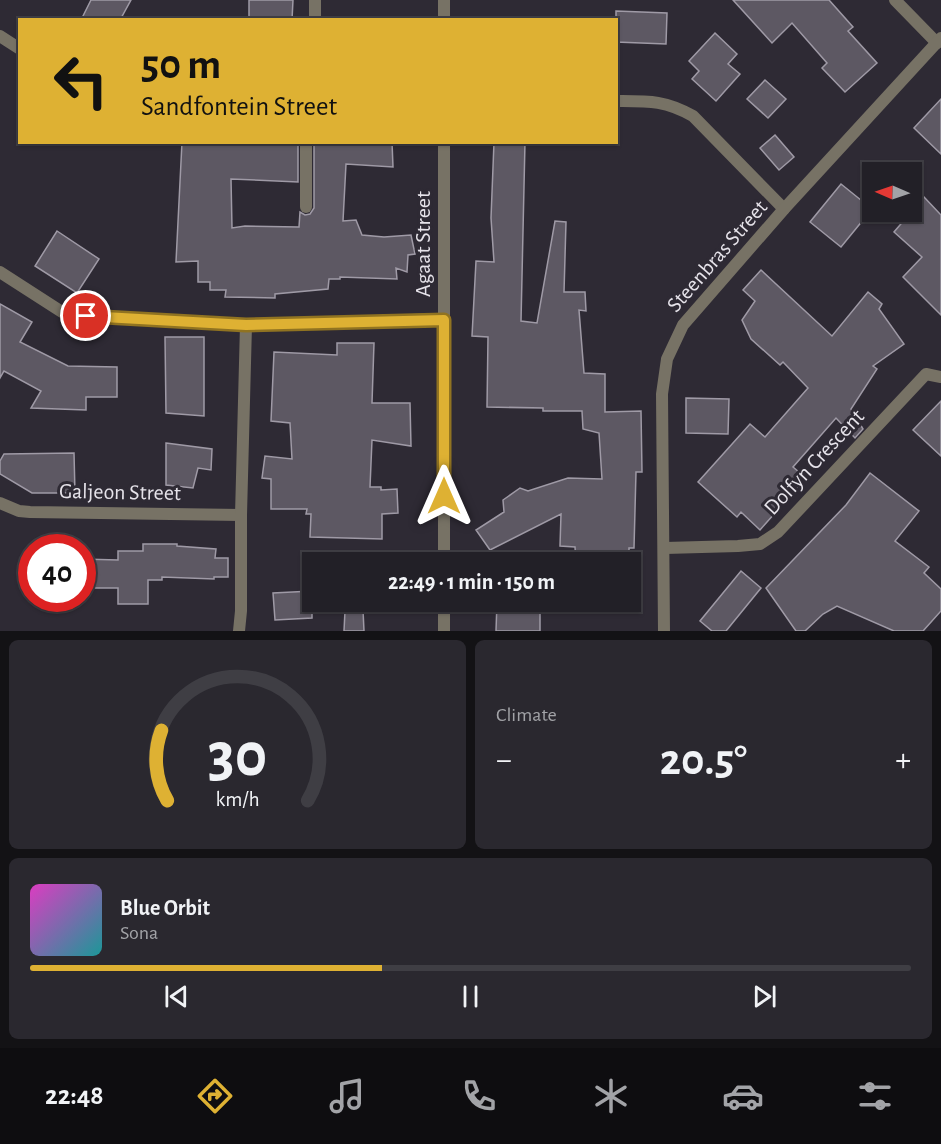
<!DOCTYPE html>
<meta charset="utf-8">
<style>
:root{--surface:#222027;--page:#2a282f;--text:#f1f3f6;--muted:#a2a3a7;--line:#3f3e44;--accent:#deb133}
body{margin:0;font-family:"Alegreya Sans",sans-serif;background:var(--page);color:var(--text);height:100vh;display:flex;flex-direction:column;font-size:22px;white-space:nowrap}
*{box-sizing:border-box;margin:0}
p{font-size:20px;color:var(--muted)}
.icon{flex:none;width:33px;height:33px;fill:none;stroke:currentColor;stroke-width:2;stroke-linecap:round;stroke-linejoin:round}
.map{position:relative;height:631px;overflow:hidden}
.panel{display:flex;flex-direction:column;gap:9px;padding:9px;background:#131215;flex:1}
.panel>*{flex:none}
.top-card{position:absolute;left:18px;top:18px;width:600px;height:126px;border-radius:0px;box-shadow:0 2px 4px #0004,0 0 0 2px var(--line);background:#deb133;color:#111;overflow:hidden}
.needle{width:39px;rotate:272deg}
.controls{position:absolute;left:862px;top:162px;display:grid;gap:12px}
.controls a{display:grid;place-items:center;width:60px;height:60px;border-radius:0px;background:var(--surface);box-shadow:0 2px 4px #0004,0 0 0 2px var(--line);font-size:30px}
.speed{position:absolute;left:18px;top:534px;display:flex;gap:12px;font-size:30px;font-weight:700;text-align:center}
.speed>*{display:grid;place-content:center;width:78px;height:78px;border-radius:50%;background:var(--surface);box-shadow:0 2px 4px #0004,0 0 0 2px var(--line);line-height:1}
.speed .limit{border:9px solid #d22;background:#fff;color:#111}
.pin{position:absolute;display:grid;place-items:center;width:51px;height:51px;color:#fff;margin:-26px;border:3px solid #fff;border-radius:50%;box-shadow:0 2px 6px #0007}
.me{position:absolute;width:66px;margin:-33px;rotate:0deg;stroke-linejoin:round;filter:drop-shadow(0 0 4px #0008)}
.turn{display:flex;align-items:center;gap:21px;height:126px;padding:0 24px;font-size:27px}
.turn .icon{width:78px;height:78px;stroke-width:2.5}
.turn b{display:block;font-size:42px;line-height:51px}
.big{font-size:45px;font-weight:700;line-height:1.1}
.panel .tile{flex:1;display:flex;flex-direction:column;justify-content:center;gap:9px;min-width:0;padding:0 21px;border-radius:9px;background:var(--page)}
.panel .dial{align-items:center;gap:0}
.dial svg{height:156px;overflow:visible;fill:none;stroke:var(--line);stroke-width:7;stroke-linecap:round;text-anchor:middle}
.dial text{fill:var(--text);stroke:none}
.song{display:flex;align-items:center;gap:18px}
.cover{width:72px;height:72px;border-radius:9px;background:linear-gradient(135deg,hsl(310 70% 55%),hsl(180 70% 35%))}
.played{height:6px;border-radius:3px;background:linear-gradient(90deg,var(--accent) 40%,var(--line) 40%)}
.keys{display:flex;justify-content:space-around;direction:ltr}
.heat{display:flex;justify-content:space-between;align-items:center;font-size:33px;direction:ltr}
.panel .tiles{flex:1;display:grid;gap:9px;grid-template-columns:1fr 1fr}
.tile:last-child{grid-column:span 2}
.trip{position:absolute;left:302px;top:552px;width:339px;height:60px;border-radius:0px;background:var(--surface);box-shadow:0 2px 4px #0004,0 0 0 2px var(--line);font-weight:700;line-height:60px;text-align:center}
.menu{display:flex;height:96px;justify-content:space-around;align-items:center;background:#0e0d10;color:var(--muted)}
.menu .icon{width:42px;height:42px}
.menu .on{color:var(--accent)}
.menu b{font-size:27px;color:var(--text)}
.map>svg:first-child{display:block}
</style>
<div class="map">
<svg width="941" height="631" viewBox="0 0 941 631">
<rect width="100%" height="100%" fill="#2e2a34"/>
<g fill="#5d5863" stroke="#9f9aa6" stroke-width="1.5">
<path d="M91 0H131L120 20H81Z"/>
<path d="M249 0H293L292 20H249Z"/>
<path d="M733 0H829L853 27 848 31 877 63 845 92 822 68 827 63 792 23 772 43Z"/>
<path d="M616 11 667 13 666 44 616 42Z"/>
<path d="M715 33 737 54 728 64 740 74 716 101 692 79 699 71 689 61Z"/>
<path d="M765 80 786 99 768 118 747 99Z"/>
<path d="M941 99V154L914 128Z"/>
<path d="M775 135 794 157 779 170 760 148Z"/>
<path d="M182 142 298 144V182L231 179 232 228 245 226 299 227 300 212 305 215 310 214 314 208V142H392L393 167 346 164 343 221 356 220 362 235 384 237 411 235 415 254 408 255 407 272 396 268 397 279 340 277V279H329L328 289 275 294V298L225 297 226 290H210V282H198V261L176 262Z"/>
<path d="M494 142H525L521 321 537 323 555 221 566 222 564 292H585L586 311 579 310 584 373 605 374V412L641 411 642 472H636L634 548H629V562H576L575 547 560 546 561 514 490 550 476 530 504 512 503 500 520 488 528 491 568 478 602 479 599 433 583 429 582 411H543V408L487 407 488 337 472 336 476 261 494 262 491 218Z"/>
<path d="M841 184 872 209 841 247 810 222Z"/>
<path d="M924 197 941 215V315L903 277 922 257 894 232Z"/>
<path d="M57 231 99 259 77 293 35 266Z"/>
<path d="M761 270 832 336 868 292 882 304 879 309 904 344 873 366 877 369 851 409 863 429 855 438 836 418 793 467 806 478 760 530 741 512 737 517 698 482 750 424 765 437 808 388 783 362 780 365 751 339 742 320 755 301 743 290Z"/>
<path d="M0 304 32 322 20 342 68 366 117 367V397H86V410L31 408 41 391 4 371 0 378Z"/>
<path d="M165 337H204V416L166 413Z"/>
<path d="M337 343H374L372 403H410L411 446 372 440 370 487H381V490L397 489 398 513 382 514V539L310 537 311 514H306L307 509H271V479L262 478 265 456 292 459 290 423 271 421 274 352 337 355Z"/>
<path d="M686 398 729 399 728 434 686 433Z"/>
<path d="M941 401V456L913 430Z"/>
<path d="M166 443 212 449 211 470 198 468 193 488 166 485Z"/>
<path d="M74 453 75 493H32L0 474V461L4 454Z"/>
<path d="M870 473 919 511 895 541 929 567 924 573 941 589V611L923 631H894L837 606 823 614 805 631H796L766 588 846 505Z"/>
<path d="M143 544H177V546L216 549 215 558H228V577H214V579L162 577V580H148V604H118V588H82V559L118 560V551H143Z"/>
<path d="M741 571 761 588 726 631H712L700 621Z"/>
<path d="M312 591V618L275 620 273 593Z"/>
<path d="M497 602H540V631H496Z"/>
<path d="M363 610 364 631H344L345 611Z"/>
</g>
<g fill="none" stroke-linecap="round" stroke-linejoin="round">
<g stroke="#777265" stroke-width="12">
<path d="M895 0 937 43"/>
<path d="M315 20V0"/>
<path d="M0 36 20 49"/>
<path d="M616 101C648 101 665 100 693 116L784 209"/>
<path d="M306 142V207"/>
<path d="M0 272 62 312 86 316 246 325 444 319"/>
<path d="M0 503 19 511 30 512 241 515"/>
<path d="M665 548 738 546 760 544 778 532 926 374 941 377"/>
<path d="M239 631 241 611V515L246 325"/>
<path d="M664 631 662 394 667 359 683 325 784 209 941 38"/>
</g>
<g stroke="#777265" stroke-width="12">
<path d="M444 20V0"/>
<path d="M444 562V142"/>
<path d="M444 631V602"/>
</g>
</g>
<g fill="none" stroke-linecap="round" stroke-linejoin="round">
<g stroke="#907321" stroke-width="15">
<path id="route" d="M86 316 246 325 444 320V496"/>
</g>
<use href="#route" stroke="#deb133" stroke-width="10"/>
</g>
<g text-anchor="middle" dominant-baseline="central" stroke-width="6" stroke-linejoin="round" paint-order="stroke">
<g font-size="22" fill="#e6e3ea" stroke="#2e2a34">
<text transform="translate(423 244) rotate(-90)">Agaat Street</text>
<text transform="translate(717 256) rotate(-49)">Steenbras Street</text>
<text transform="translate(814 462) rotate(-47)">Dolfyn Crescent</text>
<text transform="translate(120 492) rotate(1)">Galjeon Street</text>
</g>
</g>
</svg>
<div class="controls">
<a><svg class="needle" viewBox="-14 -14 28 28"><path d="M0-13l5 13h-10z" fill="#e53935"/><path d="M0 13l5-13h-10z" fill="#a2a3a7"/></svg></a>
</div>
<div class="speed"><div class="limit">40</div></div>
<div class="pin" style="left:86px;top:316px;background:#d93025"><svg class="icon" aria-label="arrive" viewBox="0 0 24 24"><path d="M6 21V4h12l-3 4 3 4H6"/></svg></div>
<svg class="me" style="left:444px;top:496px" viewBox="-20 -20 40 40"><path d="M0-17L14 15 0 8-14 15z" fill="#deb133" stroke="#fff" stroke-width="4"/></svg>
<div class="trip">22:49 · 1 min · 150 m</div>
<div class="top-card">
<div class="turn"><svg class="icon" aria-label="left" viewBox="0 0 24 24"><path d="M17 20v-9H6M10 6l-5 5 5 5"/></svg><div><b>50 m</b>Sandfontein Street</div></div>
</div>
</div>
<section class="panel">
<div class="tiles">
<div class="tile dial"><svg viewBox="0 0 100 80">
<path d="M14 69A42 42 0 1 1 86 69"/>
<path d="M14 69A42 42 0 0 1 11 33" stroke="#deb133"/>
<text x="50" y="56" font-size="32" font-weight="700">30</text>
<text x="50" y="72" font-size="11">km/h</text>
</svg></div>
<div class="tile"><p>Climate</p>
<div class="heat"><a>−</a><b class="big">20.5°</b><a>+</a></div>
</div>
<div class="tile">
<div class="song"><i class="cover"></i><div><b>Blue Orbit</b><p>Sona</p></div></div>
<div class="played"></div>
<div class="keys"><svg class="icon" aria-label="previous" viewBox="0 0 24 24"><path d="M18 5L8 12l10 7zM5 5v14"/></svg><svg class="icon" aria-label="pause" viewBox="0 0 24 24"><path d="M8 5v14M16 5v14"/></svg><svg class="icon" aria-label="next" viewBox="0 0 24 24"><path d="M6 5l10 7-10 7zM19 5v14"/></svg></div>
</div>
</div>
</section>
<nav class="menu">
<b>22:48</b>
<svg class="icon on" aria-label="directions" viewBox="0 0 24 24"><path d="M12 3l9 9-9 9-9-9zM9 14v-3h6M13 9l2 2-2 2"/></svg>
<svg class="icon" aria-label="music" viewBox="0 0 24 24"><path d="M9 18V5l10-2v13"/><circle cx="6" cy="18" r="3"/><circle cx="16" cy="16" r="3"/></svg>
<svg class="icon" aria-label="phone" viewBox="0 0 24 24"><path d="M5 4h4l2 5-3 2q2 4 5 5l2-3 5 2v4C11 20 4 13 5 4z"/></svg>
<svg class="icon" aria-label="climate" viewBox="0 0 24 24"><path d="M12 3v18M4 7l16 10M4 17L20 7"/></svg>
<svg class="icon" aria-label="car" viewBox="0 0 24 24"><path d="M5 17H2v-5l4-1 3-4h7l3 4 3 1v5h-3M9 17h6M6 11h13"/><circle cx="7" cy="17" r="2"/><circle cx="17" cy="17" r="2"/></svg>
<svg class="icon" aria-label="filters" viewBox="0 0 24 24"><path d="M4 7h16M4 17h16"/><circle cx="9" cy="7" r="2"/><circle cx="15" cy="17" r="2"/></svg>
</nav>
